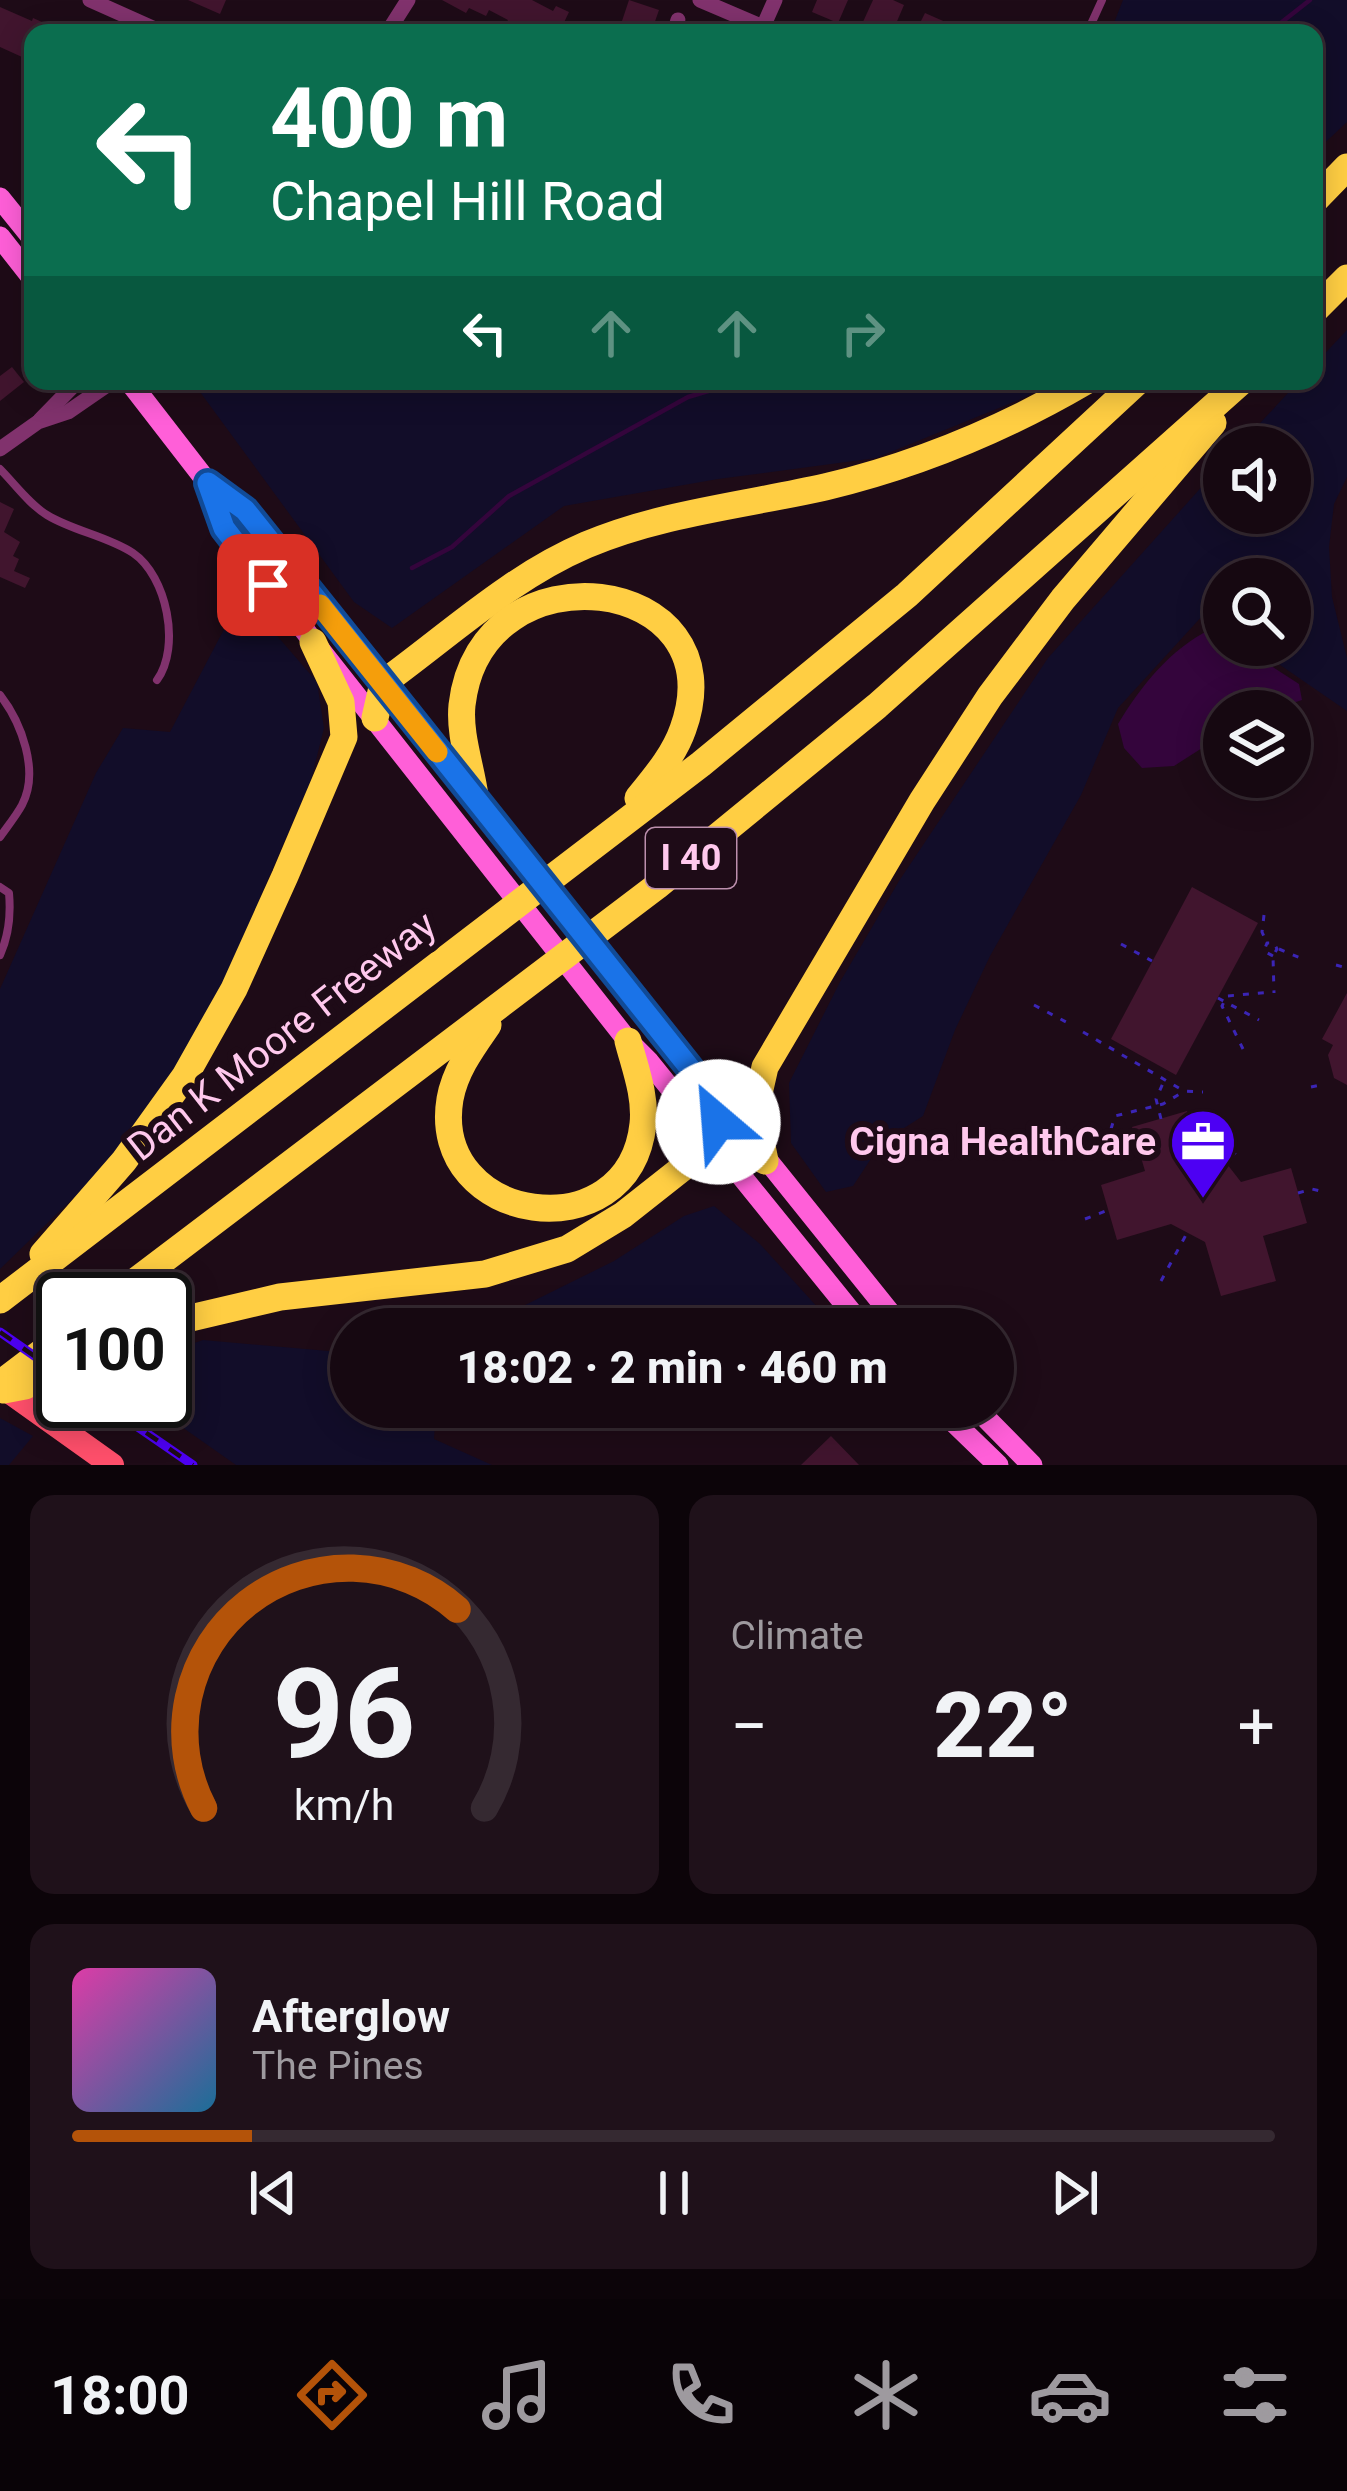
<!DOCTYPE html>
<meta charset="utf-8">
<style>
:root{--surface:#160811;--page:#1f111a;--text:#f1f3f6;--muted:#9e9a9f;--line:#352931;--accent:#b45309}
body{margin:0;font-family:Roboto,sans-serif;background:var(--page);color:var(--text);height:100vh;display:flex;flex-direction:column;font-size:45px;white-space:nowrap}
*{box-sizing:border-box;margin:0}
p{font-size:39px;color:var(--muted)}
.icon{flex:none;width:66px;height:66px;fill:none;stroke:currentColor;stroke-width:2;stroke-linecap:round;stroke-linejoin:round}
.map{position:relative;height:1465px;overflow:hidden}
.panel{display:flex;flex-direction:column;gap:30px;padding:30px;background:#0c0409;flex:1}
.panel>*{flex:none}
.top-card{position:absolute;left:24px;top:24px;width:1299px;height:366px;border-radius:24px;box-shadow:0 6px 30px #0003,0 0 0 3px var(--line);background:#0b6e4f;color:#fff;overflow:hidden}
.fabs{position:absolute;left:1203px;top:426px;display:grid;gap:24px}
.fabs a{display:grid;place-items:center;width:108px;height:108px;border-radius:50%;background:var(--surface);box-shadow:0 6px 30px #0003,0 0 0 3px var(--line);font-size:60px}
.speed{position:absolute;left:36px;top:1272px;display:flex;gap:24px;font-size:60px;font-weight:700;text-align:center}
.speed>*{display:grid;place-content:center;width:156px;height:156px;border-radius:50%;background:var(--surface);box-shadow:0 6px 30px #0003,0 0 0 3px var(--line);line-height:1}
.speed .limit{border:6px solid #111;border-radius:18px;background:#fff;color:#111}
.pin{position:absolute;display:grid;place-items:center;width:102px;height:102px;color:#fff;margin:-51px;border-radius:24px;box-shadow:0 6px 18px #0006}
.me{position:absolute;width:132px;margin:-66px;rotate:333deg;stroke-linejoin:round;filter:drop-shadow(0 0 9px #0008)}
.turn{display:flex;align-items:center;gap:42px;height:252px;padding:0 48px;font-size:54px}
.turn .icon{width:156px;height:156px;stroke-width:2.5}
.turn b{display:block;font-size:84px;line-height:102px}
.lanes{display:flex;align-items:center;height:114px;padding:0 48px;background:#0003;justify-content:center;gap:60px;direction:ltr}
.lanes .off{opacity:.35}
.big{font-size:90px;font-weight:800;line-height:1.1}
.panel .widget{flex:1;display:flex;flex-direction:column;justify-content:center;gap:18px;min-width:0;padding:0 42px;border-radius:24px;background:var(--page)}
.panel .dial{align-items:center;gap:0}
.dial svg{height:312px;overflow:visible;fill:none;stroke:var(--line);stroke-width:7;stroke-linecap:round;text-anchor:middle}
.dial text{fill:var(--text);stroke:none}
.song{display:flex;align-items:center;gap:36px}
.cover{width:144px;height:144px;border-radius:18px;background:linear-gradient(135deg,hsl(320 70% 55%),hsl(200 70% 35%))}
.played{height:12px;border-radius:6px;background:linear-gradient(90deg,var(--accent) 15%,var(--line) 15%)}
.keys{display:flex;justify-content:space-around;direction:ltr}
.heat{display:flex;justify-content:space-between;align-items:center;font-size:66px;direction:ltr}
.panel .tiles{flex:1;display:grid;gap:30px;grid-template-columns:1fr 1fr}
.widget:last-child{grid-column:span 2}
.trip{position:absolute;left:330px;top:1308px;width:684px;height:120px;border-radius:60px;background:var(--surface);box-shadow:0 6px 30px #0003,0 0 0 3px var(--line);font-weight:800;line-height:120px;text-align:center}
.dock{display:flex;height:192px;justify-content:space-around;align-items:center;background:#090307;color:var(--muted)}
.dock .icon{width:84px;height:84px}
.dock .selected{color:var(--accent)}
.dock b{font-size:54px;color:var(--text)}
.map>svg:first-child{display:block}
</style>
<div class="map">
<svg width="1347" height="1465" viewBox="0 0 1347 1465">
<rect width="100%" height="100%" fill="#1e0b17"/>
<g fill="#120d29">
<path d="M1123 0H1347V122L1314 153V33H1110Z"/>
<path d="M1347 330V477L1334 504 1329 547 1332 597 1347 658V711L1251 645H1290V579H1224V626L1204 614 1118 708 1081 795 990 956 955 1030 923 1116 882 1142 853 1186 826 1192 791 1143 789 1083 840 982 899 881 1048 658 1224 462V513H1290V447H1238L1299 381H1314V365Z"/>
<path d="M192 381H1049L1026 397 876 458 718 479 564 506 392 628 354 602Z"/>
<path d="M242 595 317 682 324 728 311 780 215 1002 160 1094 97 1175 0 1269V989L96 773 123 728 170 732Z"/>
<path d="M714 1206 760 1244 830 1321 821 1329H756L738 1313 708 1307 664 1329H477L614 1261 684 1216Z"/>
<path d="M203 1340 351 1353V1407H436L434 1439 492 1465H236L145 1401H165V1353Z"/>
<path d="M0 1418 33 1436 9 1465H0Z"/>
</g>
<g fill="#34053c">
<path d="M1211 629 1224 636V645H1239L1299 684 1302 700 1269 711H1224V734L1174 766 1142 768 1124 748 1118 724C1141 686 1170 649 1211 629Z"/>
<path d="M692 1407H761L718 1431 710 1430Z"/>
</g>
<g fill="none" stroke-linecap="round" stroke-linejoin="round">
<g stroke="#34053c" stroke-width="4.5">
<path d="M1268 33 1310 0"/>
<path d="M412 568 452 547 509 496 688 397 742 381"/>
</g>
</g>
<g fill="#41152e">
<path d="M188 0H226L220 14Z"/>
<path d="M442 0H532L553 11 556 6 569 12 559 33H514L504 28 508 20 489 10 486 16 469 8 466 13Z"/>
<path d="M629 0 659 10 651 33H618Z"/>
<path d="M817 0H848L838 23 812 12Z"/>
<path d="M873 0H893L904 5 892 33 862 24Z"/>
<path d="M0 7 32 21 33 18 67 33H33V62L0 47Z"/>
<path d="M925 13 950 24 946 33H915Z"/>
<path d="M12 367 24 382 0 401V376Z"/>
<path d="M0 502 14 509 4 532 20 542 13 556 19 559 14 571 30 578 25 588 0 577Z"/>
<path d="M1192 887 1258 923 1176 1075 1111 1039Z"/>
<path d="M1347 993V1085L1334 1078 1328 1055 1333 1045 1322 1039Z"/>
<path d="M1187 1111 1203 1161 1227 1164 1241 1182 1291 1168 1307 1223 1263 1236 1276 1281 1221 1296 1205 1242 1171 1224 1117 1240 1101 1185 1145 1171 1132 1127Z"/>
<path d="M831 1436 859 1465H801Z"/>
</g>
<g fill="none" stroke-linecap="round" stroke-linejoin="round">
<g stroke="#3b25b6" stroke-width="3" stroke-dasharray="6 9" stroke-linecap="butt">
<path d="M1264 915 1262 932 1266 941"/>
<path d="M1121 944 1152 961"/>
<path d="M1279 949 1305 960"/>
<path d="M1273 956 1264 951 1267 943H1274L1277 949 1273 956 1274 993"/>
<path d="M1336 965 1347 968"/>
<path d="M1218 998 1259 1020"/>
<path d="M1034 1005 1068 1023"/>
<path d="M1083 1032 1184 1091 1203 1092"/>
<path d="M1243 1049 1222 1006 1227 996 1271 992"/>
<path d="M1311 1087 1325 1084"/>
<path d="M1161 1119 1156 1099 1164 1081"/>
<path d="M1111 1129 1115 1116 1163 1104 1183 1092"/>
<path d="M1231 1142 1226 1163 1240 1147"/>
<path d="M1298 1193 1312 1189 1324 1192"/>
<path d="M1085 1219 1108 1210"/>
<path d="M1161 1281 1187 1233"/>
</g>
<g stroke="#81326d" stroke-width="8">
<path d="M1087 33 1102 0"/>
<path d="M0 469C15 484 29 504 47 515 73 531 107 536 133 553 167 576 181 647 157 680"/>
<path d="M0 695C21 722 40 771 22 805 16 816 7 827 0 837"/>
<path d="M0 887 9 893C11 915 9 935 0 955"/>
</g>
<g stroke="#81326d" stroke-width="15">
<path d="M90 0 164 33"/>
<path d="M700 0 777 33"/>
<path d="M763 27 775 0"/>
<path d="M387 33 408 0"/>
<path d="M674 33 678 20"/>
<path d="M40 420 78 381"/>
<path d="M0 449 38 422 68 412 113 381"/>
</g>
<g stroke="#ff5fd8" stroke-width="21">
<path d="M0 198 33 239"/>
<path d="M0 237 33 279"/>
<path d="M129 381 208 483 245 510 903 1329"/>
<path d="M208 484 224 528 628 1041 649 1062 865 1329"/>
<path d="M938 1407 998 1465"/>
<path d="M975 1407 1032 1465"/>
</g>
<path stroke="#ff4f6b" stroke-width="24" d="M0 1385 112 1465"/>
<g stroke="#ffce43" stroke-width="27">
<path d="M1314 201 1347 167"/>
<path d="M1314 311 1347 278"/>
<path d="M375 718 383 683C448 636 511 577 586 545 662 513 745 505 825 487 917 465 1004 429 1086 381"/>
<path d="M475 796C471 766 459 735 462 705 481 541 739 574 683 729 674 755 655 777 638 798"/>
<path d="M488 1025C472 1048 455 1071 450 1099 429 1224 629 1254 643 1124 646 1096 635 1068 628 1041"/>
<path d="M765 1161 755 1111 765 1067 922 801 990 696 1063 599 1213 423"/>
<path d="M43 1254 124 1161 185 1076 234 989 285 876 344 737 341 702 313 642"/>
<path d="M112 1299 657 886 877 706 1242 381"/>
<path d="M0 1300 701 764 907 595 1138 381"/>
<path d="M165 1324 280 1297 485 1274 567 1249 623 1215 713 1144 718 1122 716 1101"/>
<path d="M0 1384 63 1336"/>
<path d="M4 1390 25 1386 63 1366"/>
</g>
<g stroke="#4d00f3" stroke-width="9">
<g id="rail">
<path d="M0 1332 63 1376"/>
<path d="M100 1401 193 1465"/>
</g>
</g>
<use href="#rail" stroke="#1e0b17" stroke-width="4.5" stroke-dasharray="14" stroke-linecap="butt"/>
</g>
<g fill="none" stroke-linecap="round" stroke-linejoin="round">
<g stroke="#114b97" stroke-width="30">
<path id="route" d="M268 585 224 528 208 483 245 510C402 707 560 903 716 1101L718 1122"/>
</g>
<use href="#route" stroke="#1a73e8" stroke-width="21"/>
<path stroke="#f59e0b" stroke-width="21" d="M320 605 437 752"/>
</g>
<defs>
<g id="office-pin" transform="scale(3.45)"><path d="M0 17L-7.5 6A9.5 9.5 0 1 1 7.5 6Z" fill="#4d00f3" stroke="#1e0b17"/><path d="M-6-3h4V-5.5h4V-3h4V5H-6ZM-1-4.5V-3h2v-1.5ZM-6 0V1H6V0Z" fill="#fff"/></g>
</defs>
<g fill-rule="evenodd">
<use href="#office-pin" x="1203" y="1142"/>
</g>
<g text-anchor="middle" dominant-baseline="central" stroke-width="12" stroke-linejoin="round" paint-order="stroke">
<rect fill="#1e0b17" stroke="#bc8fad" stroke-width="3" x="646" y="828" width="90" height="60" rx="9"/>
<g font-size="36" font-weight="bold" fill="#ffc8ed">
<text x="691" y="858">I 40</text>
</g>
<g font-size="39" fill="#ffc8ed" stroke="#1e0b17">
<text transform="translate(282 1036) rotate(-38)">Dan K Moore Freeway</text>
</g>
<g font-size="39" font-weight="bold" fill="#ffc8ed" stroke="#1e0b17" text-anchor="end">
<text x="1156" y="1142">Cigna HealthCare</text>
</g>
</g>
</svg>
<div class="fabs">
<a><svg class="icon" aria-label="sound" viewBox="0 0 24 24"><path d="M4 9h4l5-4v14l-5-4H4zM17 9q2 3 0 6"/></svg></a>
<a><svg class="icon" aria-label="search" viewBox="0 0 24 24"><circle cx="10" cy="10" r="6"/><path d="M15 15l6 6"/></svg></a>
<a><svg class="icon" aria-label="layers" viewBox="0 0 24 24"><path d="M12 4l9 5-9 5-9-5zM3 14l9 5 9-5"/></svg></a>
</div>
<div class="speed"><div class="limit">100</div></div>
<div class="pin" style="left:268px;top:585px;background:#d93025"><svg class="icon" aria-label="arrive" viewBox="0 0 24 24"><path d="M6 21V4h12l-3 4 3 4H6"/></svg></div>
<svg class="me" style="left:718px;top:1122px" viewBox="-20 -20 40 40"><circle r="19" fill="#fff"/><path d="M0-13L10 11 0 6-10 11z" fill="#1a73e8"/></svg>
<div class="trip">18:02 · 2 min · 460 m</div>
<div class="top-card">
<div class="turn"><svg class="icon" aria-label="left" viewBox="0 0 24 24"><path d="M17 20v-9H6M10 6l-5 5 5 5"/></svg><div><b>400 m</b>Chapel Hill Road</div></div>
<div class="lanes"><svg class="icon" aria-label="left" viewBox="0 0 24 24"><path d="M17 20v-9H6M10 6l-5 5 5 5"/></svg><svg class="icon off" aria-label="ahead" viewBox="0 0 24 24"><path d="M12 20V5M6 11l6-6 6 6"/></svg><svg class="icon off" aria-label="ahead" viewBox="0 0 24 24"><path d="M12 20V5M6 11l6-6 6 6"/></svg><svg class="icon off" aria-label="right" viewBox="0 0 24 24"><path d="M7 20v-9h11M14 6l5 5-5 5"/></svg></div>
</div>
</div>
<section class="panel">
<div class="tiles">
<div class="widget dial"><svg viewBox="0 0 100 80">
<path d="M14 69A42 42 0 1 1 86 69"/>
<path d="M14 69A42 42 0 0 1 79 18" stroke="#b45309"/>
<text x="50" y="56" font-size="32" font-weight="700">96</text>
<text x="50" y="72" font-size="11">km/h</text>
</svg></div>
<div class="widget"><p>Climate</p>
<div class="heat"><a>−</a><b class="big">22°</b><a>+</a></div>
</div>
<div class="widget">
<div class="song"><i class="cover"></i><div><b>Afterglow</b><p>The Pines</p></div></div>
<div class="played"></div>
<div class="keys"><svg class="icon" aria-label="previous" viewBox="0 0 24 24"><path d="M18 5L8 12l10 7zM5 5v14"/></svg><svg class="icon" aria-label="pause" viewBox="0 0 24 24"><path d="M8 5v14M16 5v14"/></svg><svg class="icon" aria-label="next" viewBox="0 0 24 24"><path d="M6 5l10 7-10 7zM19 5v14"/></svg></div>
</div>
</div>
</section>
<nav class="dock">
<b>18:00</b>
<svg class="icon selected" aria-label="directions" viewBox="0 0 24 24"><path d="M12 3l9 9-9 9-9-9zM9 14v-3h6M13 9l2 2-2 2"/></svg>
<svg class="icon" aria-label="music" viewBox="0 0 24 24"><path d="M9 18V5l10-2v13"/><circle cx="6" cy="18" r="3"/><circle cx="16" cy="16" r="3"/></svg>
<svg class="icon" aria-label="phone" viewBox="0 0 24 24"><path d="M5 4h4l2 5-3 2q2 4 5 5l2-3 5 2v4C11 20 4 13 5 4z"/></svg>
<svg class="icon" aria-label="climate" viewBox="0 0 24 24"><path d="M12 3v18M4 7l16 10M4 17L20 7"/></svg>
<svg class="icon" aria-label="car" viewBox="0 0 24 24"><path d="M5 17H2v-5l4-1 3-4h7l3 4 3 1v5h-3M9 17h6M6 11h13"/><circle cx="7" cy="17" r="2"/><circle cx="17" cy="17" r="2"/></svg>
<svg class="icon" aria-label="filters" viewBox="0 0 24 24"><path d="M4 7h16M4 17h16"/><circle cx="9" cy="7" r="2"/><circle cx="15" cy="17" r="2"/></svg>
</nav>
